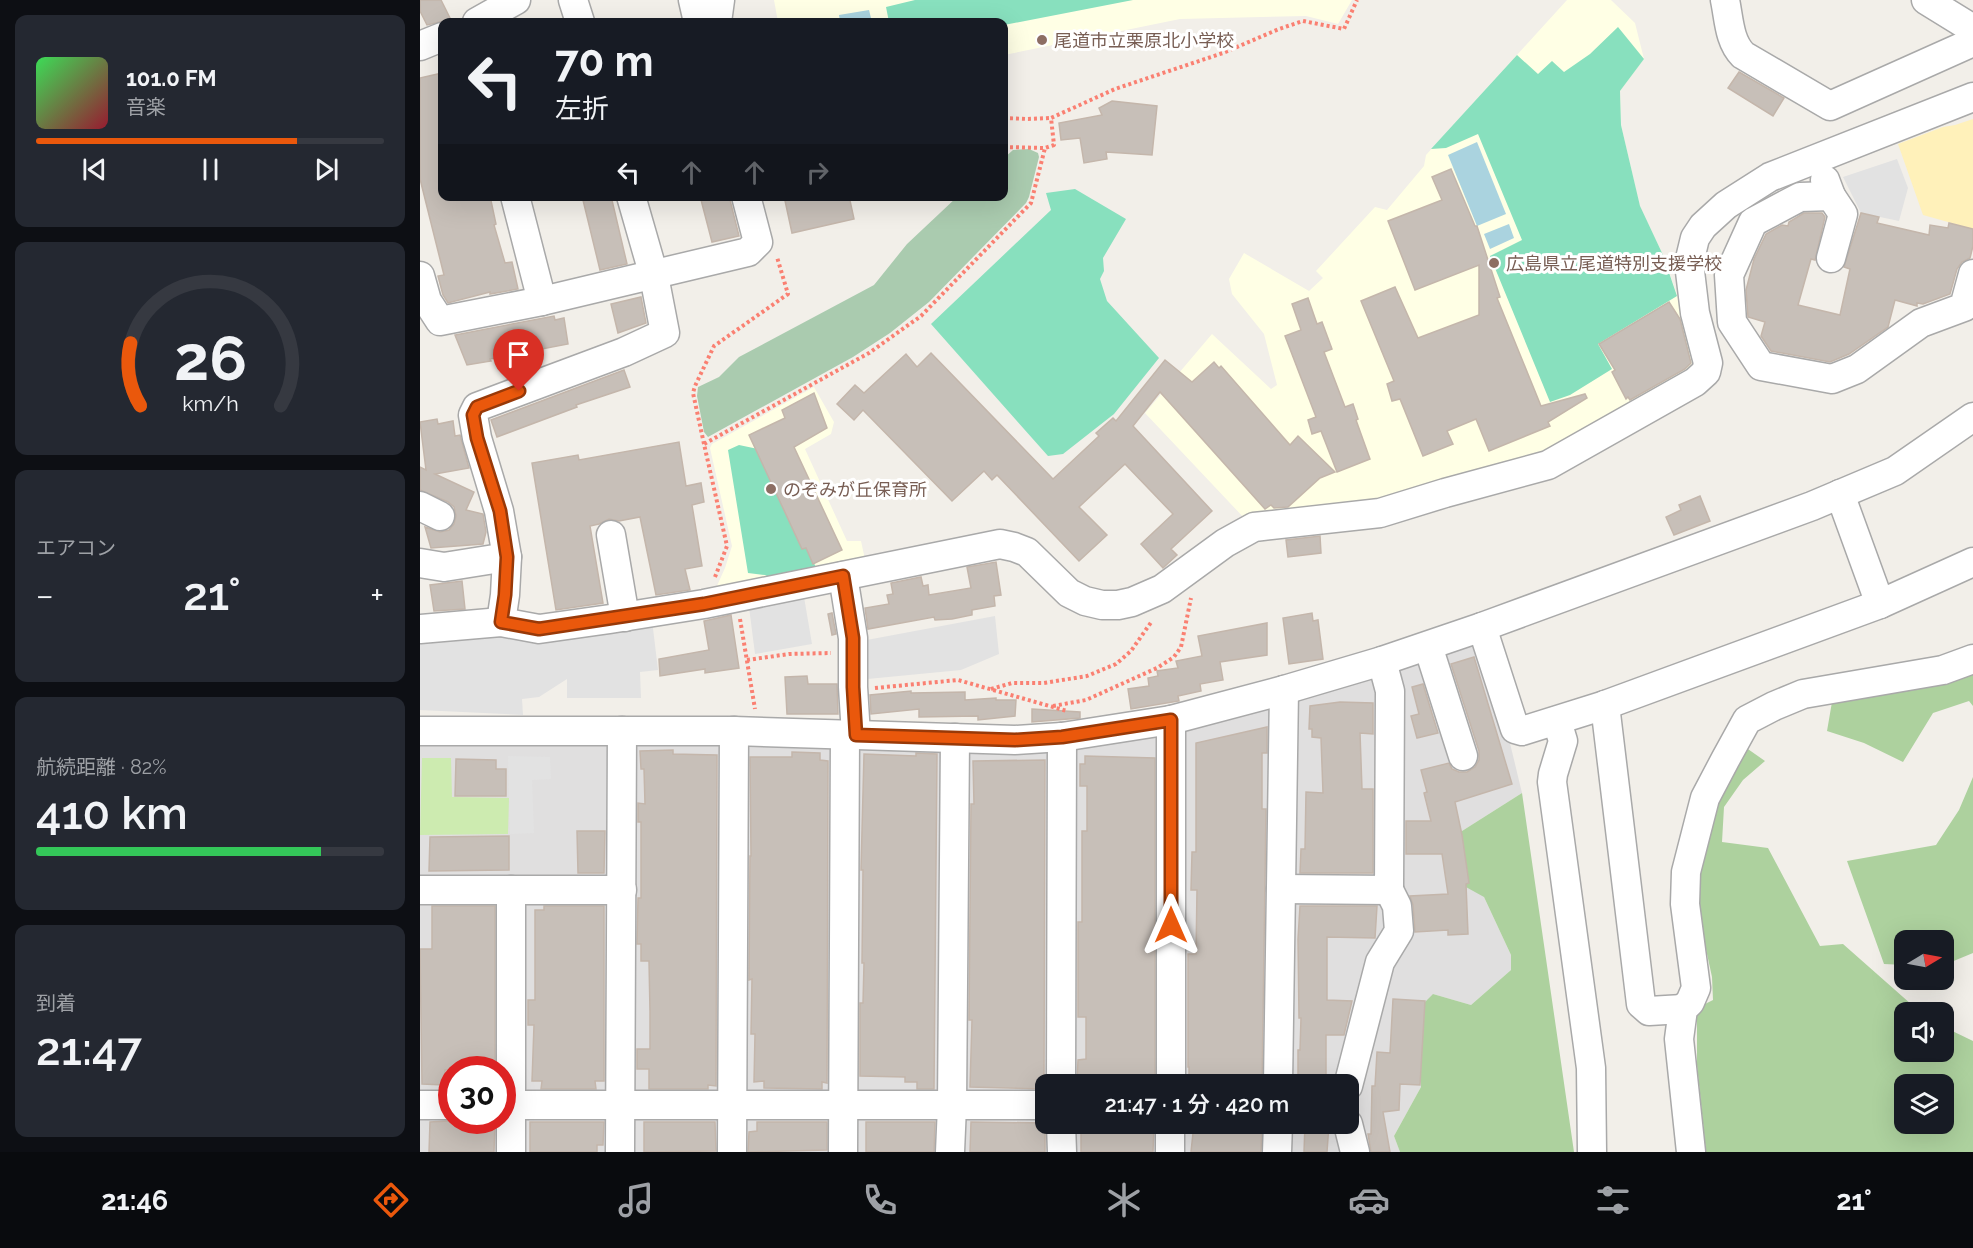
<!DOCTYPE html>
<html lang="ja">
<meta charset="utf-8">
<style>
:root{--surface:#171b24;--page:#242831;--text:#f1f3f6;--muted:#9ea1a6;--line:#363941;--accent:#ea580c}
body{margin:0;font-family:Raleway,"Noto Sans JP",sans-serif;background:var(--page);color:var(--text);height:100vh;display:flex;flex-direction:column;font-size:22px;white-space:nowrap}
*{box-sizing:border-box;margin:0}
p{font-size:20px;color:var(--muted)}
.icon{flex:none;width:33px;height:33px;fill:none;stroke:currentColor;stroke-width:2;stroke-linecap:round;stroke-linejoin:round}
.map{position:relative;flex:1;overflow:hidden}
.side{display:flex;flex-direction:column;gap:15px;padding:15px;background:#0d0f14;width:420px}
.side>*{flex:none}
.banner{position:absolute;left:18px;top:18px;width:570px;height:183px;border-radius:12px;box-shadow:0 6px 24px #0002;background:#171b24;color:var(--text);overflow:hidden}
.needle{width:39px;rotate:80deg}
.controls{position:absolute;left:1474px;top:930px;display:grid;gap:12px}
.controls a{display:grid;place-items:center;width:60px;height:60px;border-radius:12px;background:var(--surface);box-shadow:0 6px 24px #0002;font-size:30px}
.speed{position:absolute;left:18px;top:1056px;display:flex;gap:12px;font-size:30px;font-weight:700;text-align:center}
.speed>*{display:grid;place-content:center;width:78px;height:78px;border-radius:50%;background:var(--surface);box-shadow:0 6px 24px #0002;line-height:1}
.speed .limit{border:9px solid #d22;background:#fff;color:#111}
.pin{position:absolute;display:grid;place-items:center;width:51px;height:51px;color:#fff;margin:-62px -26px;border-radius:50% 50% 50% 0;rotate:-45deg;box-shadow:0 0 6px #0007}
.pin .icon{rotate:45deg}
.me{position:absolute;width:66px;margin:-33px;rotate:0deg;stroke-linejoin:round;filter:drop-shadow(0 0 4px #0008)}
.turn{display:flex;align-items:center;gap:21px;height:126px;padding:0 18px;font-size:27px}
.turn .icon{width:78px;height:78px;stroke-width:2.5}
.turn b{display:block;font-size:42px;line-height:51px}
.lanes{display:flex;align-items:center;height:57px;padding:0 18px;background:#0003;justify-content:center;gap:30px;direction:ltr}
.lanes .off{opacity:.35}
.big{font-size:45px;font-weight:600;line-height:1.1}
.side .widget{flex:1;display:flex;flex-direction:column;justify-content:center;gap:9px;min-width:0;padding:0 21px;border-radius:12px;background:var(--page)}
.side .dial{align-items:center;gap:0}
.dial svg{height:156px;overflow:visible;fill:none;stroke:var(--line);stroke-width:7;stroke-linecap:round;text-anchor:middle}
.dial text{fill:var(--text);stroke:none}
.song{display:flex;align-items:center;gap:18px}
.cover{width:72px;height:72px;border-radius:9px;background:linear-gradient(135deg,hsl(130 70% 55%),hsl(350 70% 35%))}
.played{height:6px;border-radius:3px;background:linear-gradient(90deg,var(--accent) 75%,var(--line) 75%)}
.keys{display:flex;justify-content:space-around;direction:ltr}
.heat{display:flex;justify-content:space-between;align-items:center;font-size:33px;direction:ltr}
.charge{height:9px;border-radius:4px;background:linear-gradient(90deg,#34c759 82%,var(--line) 0)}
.trip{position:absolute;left:615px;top:1074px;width:324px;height:60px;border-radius:12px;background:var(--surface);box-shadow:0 6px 24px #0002;font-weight:600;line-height:60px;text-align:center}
.tabs{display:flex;height:96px;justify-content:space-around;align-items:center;background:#090b0e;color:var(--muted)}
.tabs .icon{width:42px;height:42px}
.tabs .selected{color:var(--accent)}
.tabs b{font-size:27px;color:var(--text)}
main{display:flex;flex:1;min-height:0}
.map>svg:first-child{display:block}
</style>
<main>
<section class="side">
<div class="widget">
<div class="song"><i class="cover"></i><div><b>101.0 FM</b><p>音楽</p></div></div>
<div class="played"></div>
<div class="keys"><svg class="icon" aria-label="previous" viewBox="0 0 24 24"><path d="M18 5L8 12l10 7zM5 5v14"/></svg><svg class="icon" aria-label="pause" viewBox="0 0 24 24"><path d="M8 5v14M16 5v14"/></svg><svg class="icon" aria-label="next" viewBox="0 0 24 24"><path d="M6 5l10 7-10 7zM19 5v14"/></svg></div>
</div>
<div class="widget dial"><svg viewBox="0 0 100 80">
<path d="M14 69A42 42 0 1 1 86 69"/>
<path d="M14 69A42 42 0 0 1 9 37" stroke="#ea580c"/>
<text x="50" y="56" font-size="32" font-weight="700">26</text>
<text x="50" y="72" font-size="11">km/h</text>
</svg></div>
<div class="widget"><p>エアコン</p>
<div class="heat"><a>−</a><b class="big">21°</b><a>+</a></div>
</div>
<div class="widget"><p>航続距離 · 82%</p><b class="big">410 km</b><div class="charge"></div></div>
<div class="widget"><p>到着</p><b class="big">21:47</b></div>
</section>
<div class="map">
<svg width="1553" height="1152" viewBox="0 0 1553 1152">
<rect width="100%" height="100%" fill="#f2efe9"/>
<path fill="#e0dfdf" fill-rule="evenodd" d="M1062 627 1102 793 1042 831 1064 897 1091 955V970L1051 1005 1013 994 1001 1087 974 1136 980 1152H0V731L642 737ZM32 1070H82V1120H32ZM626 1084H928V1124H626Z"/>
<g fill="#ffffe5">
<path d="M354 0H932L918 24 886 16 760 19 584 55V22H358Z"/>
<path d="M1147 0H1191L1215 23 1224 59 1200 91 1201 125 1220 207 1243 255 1282 366 1158 442 978 500 826 520 725 413 792 334 851 389 857 385 844 334 812 294 809 279 824 253 889 291 903 278 896 271 955 207 967 210 1004 166 1006 155Z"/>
<path d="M394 387 414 422 411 434 385 449 427 541H441L446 564 296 588 305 568 312 546 290 448 292 444Z"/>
</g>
<path fill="#cdebb0" d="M2 758H31L32 797 89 798 88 834 0 835Z"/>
<g fill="#add19e" fill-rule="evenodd">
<path d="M1553 671V706L1549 701 1513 713 1483 762 1444 743 1407 731 1412 702Z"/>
<path d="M1325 747 1345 761 1323 780 1304 807 1302 842 1348 848 1400 946 1423 944 1500 1012H1485V1052H1524V1027L1553 1041V1152H1286L1277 1065V1008L1293 1000 1292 977 1281 926 1278 882 1291 805ZM1485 1084H1524V1124H1485Z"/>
<path d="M1553 777V953L1524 965V940H1485V965L1464 964 1427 861 1516 845 1539 810Z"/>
<path d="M1102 793 1154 1152H980L974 1136 1001 1087 998 1009 1013 994 1051 1005 1091 970V955L1064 897 1026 876 1042 831Z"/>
</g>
<path fill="#fff1ba" d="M1553 119V229L1503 215 1478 144 1523 127 1535 125Z"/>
<path fill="#aacbaf" d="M609 149 618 153 619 157 609 197 606 203 509 302 470 333 433 357 288 437 284 432 277 396 278 387 299 377 319 357 454 285 487 244 537 197 584 196V158L593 150Z"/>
<g fill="#88e0be">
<path d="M495 0H713L584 25V22H469L466 7Z"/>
<path d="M1198 27 1224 59 1200 91 1201 125 1220 206 1243 255 1257 296 1178 344 1192 369 1150 395 1130 402 1070 256 1102 240 1058 134 1026 148 1011 149 1097 55 1118 74 1132 61 1144 72 1170 54Z"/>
<path d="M655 189 706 219 683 258 684 271 680 279 687 301 739 358 694 414 643 454 628 456 511 324 631 210 626 193Z"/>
<path d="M319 445 338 449 382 549 386 548 399 573 357 581 345 575 328 573 308 450Z"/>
</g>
<g fill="#e2e2e2">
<path d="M1477 159 1488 188 1479 221 1441 213 1423 177Z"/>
<path d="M384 597 392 644 335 654 329 607Z"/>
<path d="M575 616 579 654 541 670 437 680 436 642Z"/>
<path d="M232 620 238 670 220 672 221 698H147V679L119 697 102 699 103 715 0 710V641Z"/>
<path d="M88 756 130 757 131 779 112 780 114 833 90 834Z"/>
</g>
<g fill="#aad3df">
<path d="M449 10 452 22H420L419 15Z"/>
<path d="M1057 142 1086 214 1057 226 1028 155Z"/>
<path d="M1089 224 1094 238 1070 249 1064 234Z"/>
</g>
<g fill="#c7bfb8" stroke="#c4b6ab" stroke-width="1.5">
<path d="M0 0H21L32 22 24 21 7 25 0 11Z"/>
<path d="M1319 72 1364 98 1353 116 1308 88Z"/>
<path d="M22 73V196H70L76 224 74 225 85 263 92 262 98 289 70 294V292L28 303 23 295 18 276 24 275 0 179V78Z"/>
<path d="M692 101 737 106 732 155 686 152 687 159 664 163 660 138 641 140 639 123 682 115 679 108Z"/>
<path d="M1031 169 1055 226H1057L1080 297 1077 298 1121 406 1165 394 1167 398 1128 422 1130 426 1069 451 1056 419 1027 431 1033 444 1003 456 980 399 972 401 967 384 974 381 941 301 975 287 998 338 1059 315V265L995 290 968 221 1022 200 1012 177Z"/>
<path d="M162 196H191L207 264 180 270Z"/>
<path d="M280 196H309L319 236 292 242Z"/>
<path d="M364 196H429L434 219 372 233Z"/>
<path d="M1384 213H1402L1405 217 1395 260 1391 259 1378 305 1420 315 1430 269 1424 267 1441 213 1459 217 1457 223 1509 235 1510 225 1528 228 1529 223 1553 229V246L1550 258 1542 262 1537 269 1530 294 1503 304 1497 303V306L1475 300 1468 327 1429 354 1410 362 1351 351 1341 336 1345 322 1328 317 1326 290 1334 259 1346 234 1362 225 1368 226 1369 222Z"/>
<path d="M221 297 226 323 198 333 191 304Z"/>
<path d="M888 298 897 324 902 322 912 349 904 352 925 407 933 404 938 419 936 420 950 459 917 472 901 431 892 434 888 420 896 417 865 336 881 330 872 304Z"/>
<path d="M1249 302 1260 319 1271 363 1265 369 1210 400 1208 397 1206 399 1192 372 1195 370 1179 344Z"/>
<path d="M134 316 135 320 144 318 148 344 70 359 71 361 47 365 35 335Z"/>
<path d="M511 353 633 479 679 436 676 433 693 418 696 421 745 360 772 382 794 362 799 368 801 366 870 445 878 436 915 472 900 478 868 507 854 508 851 505 845 509 740 392 713 426 792 511 751 549 757 555 743 568 721 544 753 514 705 464 659 507 687 535 659 561 577 475 572 480 564 471 532 501 443 410 434 420 417 404 435 385 444 393 486 354 497 367Z"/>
<path d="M204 370 210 387 156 405 157 407 77 437 71 420Z"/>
<path d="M394 393 407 428 374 447 422 550 393 564 386 548 382 549 329 435 365 418 362 410Z"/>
<path d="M17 419 18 424 33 421 35 436 40 435 49 468 15 474 54 492 46 510 63 514 66 532 63 544 11 548 5 527 20 532 29 530 34 524 36 516 34 507 28 502 0 490V467L6 470 0 422Z"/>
<path d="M259 442 266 486 281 483 284 502 272 505 282 566 265 569 270 590 236 595 220 517 199 521 189 519 179 524 170 526 183 603 136 610 112 463 158 455 159 460Z"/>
<path d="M1280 496 1290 521 1254 535 1246 517 1261 510 1259 505Z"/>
<path d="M900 536 901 553 868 557 866 540Z"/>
<path d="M576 562 581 595 574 596 575 606 552 610V615L532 619 515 620 514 617 448 629 445 608 469 604 467 595 473 594 471 583 501 577 503 586 508 585 509 595 551 588 547 567Z"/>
<path d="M42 581 45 609 14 611 10 585Z"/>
<path d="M412 613 416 634 412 635 408 614Z"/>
<path d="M892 613 893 621 898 620 903 659 869 664 863 618Z"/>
<path d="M311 615 319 668 285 673V669L240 676 239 659 289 650 284 621Z"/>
<path d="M847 623V655L800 662 803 680 780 684 781 691 758 696 759 701 711 709 708 689 729 686 728 678 738 676 737 671 758 668 756 661 782 656 778 636Z"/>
<path d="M1054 657 1092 784 1035 802 1042 835 1049 883 1046 884 1048 934 1028 935V930L995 932 993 905 990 896 1028 894 1022 854H986V821H1011L1004 793 1007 792 1001 770 1029 763 1032 769 1039 772H1047L1055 767 1059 760V751L1031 664Z"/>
<path d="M387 676 388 684H417L418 714H367L365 677Z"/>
<path d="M1003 684 1018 733 997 738 991 716 999 714 992 687Z"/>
<path d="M491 691V693L545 692V700L576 698V700H596L595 716 558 720V716L499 717V709L451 714 450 695Z"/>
<path d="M920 702 953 703V734L940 733 942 789H953V873H880L881 849H885L886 792 903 793 901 738 892 737V729H889L890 706Z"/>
<path d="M612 709 660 712V718L612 722Z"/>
<path d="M847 727V753H842V809H846L842 1084H817V1079L769 1077V1067H768V954H776L777 890H771L772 852H776V743Z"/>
<path d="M253 750V754L297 755 296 1086 288 1085V1089H229V1069H217V1049H230V1012L229 961H221V944H217L218 898H221V822H218V803L225 804 224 769H221L220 751Z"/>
<path d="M372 752 400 753V760L408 761 407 1083 402 1082V1089L344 1088V1081L334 1082 335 1034H331L332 979 329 980 330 856H331L330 757H372Z"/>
<path d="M496 753 517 754 514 1089H497V1082H485V1077L440 1076V1003H443L444 963H442L443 870H441L444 754 496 756Z"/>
<path d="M665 756 735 758V1084L657 1083 658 1060 666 1059V1017H658V922H662V831H667V786H660V764H665Z"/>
<path d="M36 759 76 760V769H86V796H35Z"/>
<path d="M625 760 624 1083H622L623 1089 550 1087 552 1020H549L551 804H554L553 761Z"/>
<path d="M157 831H185L184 873H158Z"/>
<path d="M89 836V870L9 871 10 837Z"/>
<path d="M12 906H75V1070H25V1085L2 1084 0 949H12Z"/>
<path d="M124 906H184V1081H175L176 1089H121L122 1081H112L114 1025H108V1000H115V910H124Z"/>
<path d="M880 906H957L955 938 907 937V1000L932 1001 924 1035H906V1078L878 1077V1050H880L881 1018H879L878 939Z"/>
<path d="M973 999 1005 1001 1000 1085 980 1084 979 1110 963 1112 970 1152H951L948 1134H951L952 1086H955L957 1052 970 1053Z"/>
<path d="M46 1120 75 1122 74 1152H9L10 1122Z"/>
<path d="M110 1122H184L183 1145H177V1152H110Z"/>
<path d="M224 1122H295L296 1151 224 1152Z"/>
<path d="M337 1122H407V1150L328 1152 329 1132 337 1131Z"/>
<path d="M446 1122H515L514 1152H446Z"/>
<path d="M551 1122 625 1123V1152H550Z"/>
<path d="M661 1124H734L733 1152H661Z"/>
<path d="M774 1124H842L841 1152H771Z"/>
<path d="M885 1124H909L907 1152H884Z"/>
</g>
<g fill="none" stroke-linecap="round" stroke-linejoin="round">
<g stroke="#a9a9a9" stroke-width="31">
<g id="minor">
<path d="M153 0 160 22"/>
<path d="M273 0 278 22"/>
<path d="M1305 0C1309 19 1309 41 1323 55L1410 106 1553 42"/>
<path d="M1506 0 1553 29"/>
<path d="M57 22 96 0"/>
<path d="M297 22 300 0"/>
<path d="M0 46 22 37"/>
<path d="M1405 180 1411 196 1423 214 1411 258"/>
<path d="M95 196 122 301"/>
<path d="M1411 196 1380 197 1333 222 1309 275 1312 322 1341 366 1412 379 1437 369 1501 323 1544 307 1553 274"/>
<path d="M0 276 7 301 20 321 122 301 328 252 338 242 326 196"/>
<path d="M1420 494 1460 604"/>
<path d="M0 506 20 516"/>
<path d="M191 535 205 617"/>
<path d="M0 563 24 567 87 557"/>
<path d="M423 576 433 638V687L436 735"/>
<path d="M81 622 85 595 87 557 79 511 57 438 53 415 57 407 204 352 245 333 234 276 211 196"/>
<path d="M1062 627 1095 729 1102 731 1185 705 1460 604 1553 562"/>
<path d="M0 629 81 622 119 629 190 619 284 604 580 544 594 547 607 552 649 593 665 601 682 605H698L712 602 742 589 805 543 834 527 960 513 1025 493 1128 465 1275 382 1286 372 1288 363 1275 313 1269 263 1275 238 1283 226 1306 205 1350 177 1553 97"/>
<path d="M1008 646 1043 756"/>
<path d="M1185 705 1221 1004 1229 1011 1263 1009"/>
<path d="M751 720V1084"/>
<path d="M1137 721 1143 741 1133 774 1132 782 1171 1068 1172 1152"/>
<path d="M0 731H314L595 740 642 737 751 720 864 690 962 661 1062 627 1392 506 1475 471 1553 417"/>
<path d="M861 889 969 890 970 691 962 661"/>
<path d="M0 890H202"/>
<path d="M641 1084 642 737"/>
<path d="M858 1084 864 690"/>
<path d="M928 1086 960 962 979 931 977 906 969 890"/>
<path d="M0 1105H32"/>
<path d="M82 1105H626"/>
<path d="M641 1124 642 1152"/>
<path d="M928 1124 935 1152"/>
<path d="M91 1152V890"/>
<path d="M200 1152 202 731"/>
<path d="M312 1152 314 731"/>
<path d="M423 1152 425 735"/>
<path d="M530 1152 532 1106 535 738"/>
<path d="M750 1152V1124"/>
<path d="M857 1152 858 1124"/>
<path d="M1271 1152 1259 1039 1263 1009 1270 1002 1276 988 1265 904 1266 872 1285 798 1305 760 1327 720 1354 706 1383 694 1523 670 1553 659"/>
</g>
</g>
<g stroke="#fa8072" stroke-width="4" stroke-dasharray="3 3" stroke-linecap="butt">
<path d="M584 118 608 119 631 118"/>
<path d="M584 147 625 148 634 145 631 118 695 89 803 53 859 29 883 21 924 29 937 0"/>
<path d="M284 444 273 393 275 386 294 346 368 294 357 257"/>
<path d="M295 577 307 546 284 444 449 353 501 316 611 203 625 148"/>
<path d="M320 619 335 709"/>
<path d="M327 660 369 654 411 653"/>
<path d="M455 688 538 680 647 711"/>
<path d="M571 689 592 683H624L667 676 696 664 711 651 732 621"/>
<path d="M633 706 666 700 737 668 754 657 761 647 771 598"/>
</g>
<use href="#minor" stroke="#fff" stroke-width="28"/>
</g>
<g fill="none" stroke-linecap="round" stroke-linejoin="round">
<g stroke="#983908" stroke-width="15">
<path id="route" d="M99 391 57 407 53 415 57 438 80 511 87 557 85 595 81 622 119 629 284 604 423 576 433 638V687L436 735 595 740 642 737 751 720V925"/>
</g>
<use href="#route" stroke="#ea580c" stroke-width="10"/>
</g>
<g fill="#8d6e63" stroke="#fff" stroke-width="2">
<circle cx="622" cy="40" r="6"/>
<circle cx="1074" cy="263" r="6"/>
<circle cx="351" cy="489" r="6"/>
</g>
<g text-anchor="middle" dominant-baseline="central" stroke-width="6" stroke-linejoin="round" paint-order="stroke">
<g font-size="18" fill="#785e54" stroke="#fff" text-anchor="start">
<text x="634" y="40">尾道市立栗原北小学校</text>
<text x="1086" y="263">広島県立尾道特別支援学校</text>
<text x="363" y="489">のぞみが丘保育所</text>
</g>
</g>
</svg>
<div class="controls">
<a><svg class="needle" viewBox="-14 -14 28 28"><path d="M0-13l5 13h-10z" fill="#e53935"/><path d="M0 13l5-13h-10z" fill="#9ea1a6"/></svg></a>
<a><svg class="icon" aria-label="sound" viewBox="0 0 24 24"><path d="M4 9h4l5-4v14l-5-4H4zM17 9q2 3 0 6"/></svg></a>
<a><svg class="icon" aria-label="layers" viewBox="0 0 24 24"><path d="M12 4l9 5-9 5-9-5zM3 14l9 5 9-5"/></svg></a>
</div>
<div class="speed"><div class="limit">30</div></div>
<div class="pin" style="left:99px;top:391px;background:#d93025"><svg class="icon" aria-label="arrive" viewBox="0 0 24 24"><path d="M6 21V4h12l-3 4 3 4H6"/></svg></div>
<svg class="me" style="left:751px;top:925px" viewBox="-20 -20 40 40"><path d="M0-17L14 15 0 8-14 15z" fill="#ea580c" stroke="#fff" stroke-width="4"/></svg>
<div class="trip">21:47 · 1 分 · 420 m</div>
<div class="banner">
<div class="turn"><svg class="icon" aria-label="left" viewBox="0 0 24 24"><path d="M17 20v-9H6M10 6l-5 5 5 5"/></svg><div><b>70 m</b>左折</div></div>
<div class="lanes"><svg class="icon" aria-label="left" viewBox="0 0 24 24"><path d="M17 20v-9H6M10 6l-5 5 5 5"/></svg><svg class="icon off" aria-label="ahead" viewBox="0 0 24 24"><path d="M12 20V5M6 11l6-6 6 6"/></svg><svg class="icon off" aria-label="ahead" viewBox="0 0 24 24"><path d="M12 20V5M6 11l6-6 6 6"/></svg><svg class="icon off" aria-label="right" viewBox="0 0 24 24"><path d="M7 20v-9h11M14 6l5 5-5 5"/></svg></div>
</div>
</div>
</main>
<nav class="tabs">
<b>21:46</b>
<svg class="icon selected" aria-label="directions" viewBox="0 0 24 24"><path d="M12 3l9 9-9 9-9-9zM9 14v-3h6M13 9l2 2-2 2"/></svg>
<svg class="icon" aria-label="music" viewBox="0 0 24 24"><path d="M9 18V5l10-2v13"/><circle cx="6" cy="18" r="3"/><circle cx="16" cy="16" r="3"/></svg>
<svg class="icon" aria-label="phone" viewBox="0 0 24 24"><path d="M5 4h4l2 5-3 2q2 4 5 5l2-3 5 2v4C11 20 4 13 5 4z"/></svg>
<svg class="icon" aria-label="climate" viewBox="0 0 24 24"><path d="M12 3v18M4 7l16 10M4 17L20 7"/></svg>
<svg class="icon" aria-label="car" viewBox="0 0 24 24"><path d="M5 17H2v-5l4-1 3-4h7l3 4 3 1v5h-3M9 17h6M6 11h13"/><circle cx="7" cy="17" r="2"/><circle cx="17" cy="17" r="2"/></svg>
<svg class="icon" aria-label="filters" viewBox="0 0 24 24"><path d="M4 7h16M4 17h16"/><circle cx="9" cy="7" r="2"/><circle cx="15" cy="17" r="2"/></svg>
<b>21°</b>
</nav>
